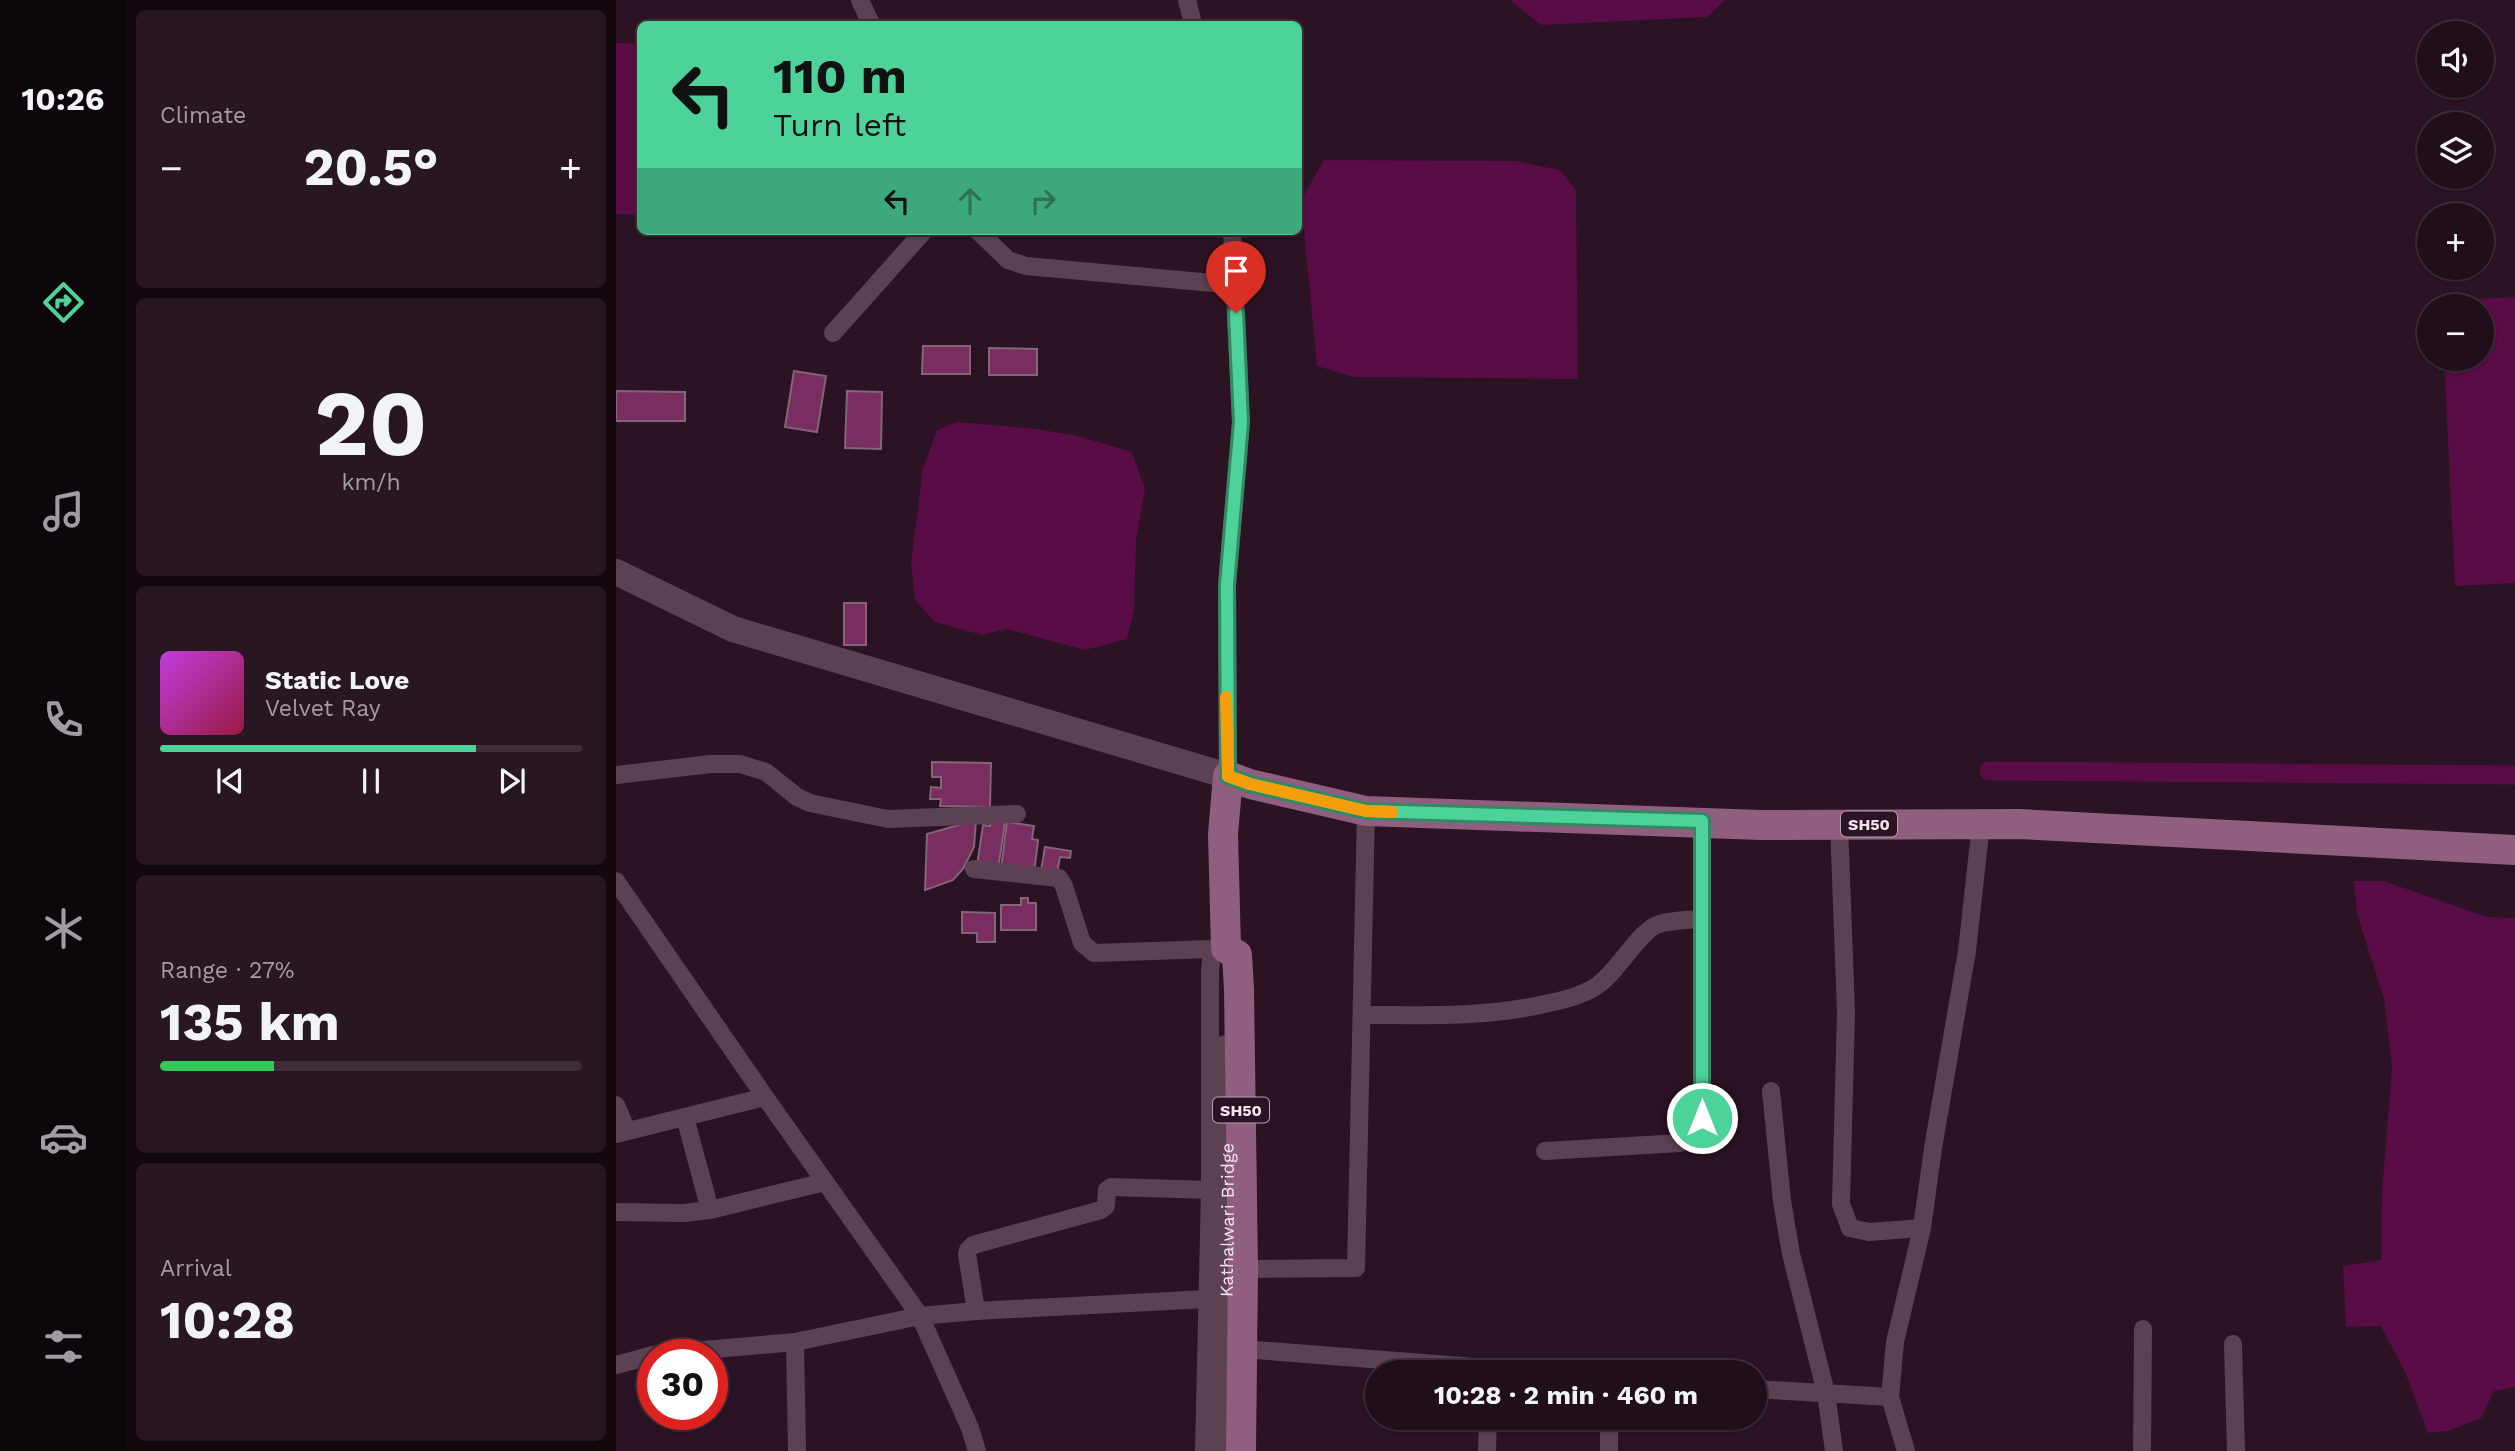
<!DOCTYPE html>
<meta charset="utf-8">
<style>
:root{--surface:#200e1a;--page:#281723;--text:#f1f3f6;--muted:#a29ca2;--line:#3d2e39;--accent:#4dd39a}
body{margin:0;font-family:"Work Sans",sans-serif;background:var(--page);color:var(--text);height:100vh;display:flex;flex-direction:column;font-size:26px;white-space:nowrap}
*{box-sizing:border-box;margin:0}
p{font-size:23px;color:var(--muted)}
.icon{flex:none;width:38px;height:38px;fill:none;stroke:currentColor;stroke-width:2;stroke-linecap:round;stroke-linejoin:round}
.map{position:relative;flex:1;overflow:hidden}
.sheet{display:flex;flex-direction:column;gap:10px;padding:10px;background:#12080e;width:490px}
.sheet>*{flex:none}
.banner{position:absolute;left:21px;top:21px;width:665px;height:214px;border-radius:10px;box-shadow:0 2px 5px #0004,0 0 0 2px var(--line);background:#4dd39a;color:#111;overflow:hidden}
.controls{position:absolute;left:1801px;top:21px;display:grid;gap:14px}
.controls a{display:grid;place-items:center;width:77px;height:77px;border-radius:50%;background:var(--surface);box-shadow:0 2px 5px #0004,0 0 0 2px var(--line);font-size:35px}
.speed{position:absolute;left:21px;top:1339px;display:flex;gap:14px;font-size:35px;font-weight:700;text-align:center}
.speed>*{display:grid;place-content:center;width:91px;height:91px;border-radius:50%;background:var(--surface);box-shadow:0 2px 5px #0004,0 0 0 2px var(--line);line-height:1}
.speed .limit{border:10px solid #d22;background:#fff;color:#111}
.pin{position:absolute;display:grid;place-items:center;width:60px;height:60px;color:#fff;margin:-72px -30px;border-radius:50% 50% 50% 0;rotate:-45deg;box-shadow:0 0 7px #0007}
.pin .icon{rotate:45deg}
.me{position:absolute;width:77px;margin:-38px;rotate:0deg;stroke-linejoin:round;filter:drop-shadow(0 0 5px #0008)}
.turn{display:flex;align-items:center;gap:24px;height:147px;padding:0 21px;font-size:32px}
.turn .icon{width:91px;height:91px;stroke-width:2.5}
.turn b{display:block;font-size:49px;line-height:60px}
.lanes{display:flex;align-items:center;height:66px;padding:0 21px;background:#0003;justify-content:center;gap:35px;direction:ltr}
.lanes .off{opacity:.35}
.big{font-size:52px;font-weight:700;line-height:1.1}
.sheet .tile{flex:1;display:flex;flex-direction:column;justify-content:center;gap:10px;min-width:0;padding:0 24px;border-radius:10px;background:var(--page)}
.sheet .dial{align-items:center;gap:0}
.dial b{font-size:91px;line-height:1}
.song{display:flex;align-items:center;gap:21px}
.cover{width:84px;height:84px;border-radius:10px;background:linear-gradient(135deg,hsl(290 70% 55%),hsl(340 70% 35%))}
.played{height:7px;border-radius:4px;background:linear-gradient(90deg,var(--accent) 75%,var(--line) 75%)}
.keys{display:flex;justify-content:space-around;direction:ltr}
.heat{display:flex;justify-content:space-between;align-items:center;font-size:38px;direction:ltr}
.charge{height:10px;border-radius:5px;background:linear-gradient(90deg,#34c759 27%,var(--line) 0)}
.trip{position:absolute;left:749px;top:1360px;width:402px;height:70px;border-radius:35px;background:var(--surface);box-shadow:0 2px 5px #0004,0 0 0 2px var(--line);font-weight:700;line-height:70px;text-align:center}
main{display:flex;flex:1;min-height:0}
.tabs{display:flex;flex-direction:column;width:126px;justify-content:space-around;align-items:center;background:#0d060a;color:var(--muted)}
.tabs .icon{width:49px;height:49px}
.tabs .on{color:var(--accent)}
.tabs b{font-size:32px;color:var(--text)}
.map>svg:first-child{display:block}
</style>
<main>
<nav class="tabs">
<b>10:26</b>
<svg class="icon on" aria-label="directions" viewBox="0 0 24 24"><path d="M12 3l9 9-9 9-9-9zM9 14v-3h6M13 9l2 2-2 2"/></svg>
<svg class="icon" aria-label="music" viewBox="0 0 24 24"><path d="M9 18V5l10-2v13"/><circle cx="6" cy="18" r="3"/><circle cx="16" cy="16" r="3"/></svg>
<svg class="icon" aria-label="phone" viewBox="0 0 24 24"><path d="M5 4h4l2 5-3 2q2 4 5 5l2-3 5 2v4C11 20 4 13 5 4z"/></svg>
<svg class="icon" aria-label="climate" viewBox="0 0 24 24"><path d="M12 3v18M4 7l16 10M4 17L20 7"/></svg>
<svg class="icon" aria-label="car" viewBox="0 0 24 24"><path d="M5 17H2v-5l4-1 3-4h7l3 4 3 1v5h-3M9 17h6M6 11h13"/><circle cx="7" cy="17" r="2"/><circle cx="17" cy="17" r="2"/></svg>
<svg class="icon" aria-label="filters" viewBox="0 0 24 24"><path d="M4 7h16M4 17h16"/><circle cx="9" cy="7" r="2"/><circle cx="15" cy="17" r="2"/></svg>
</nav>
<section class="sheet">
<div class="tile"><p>Climate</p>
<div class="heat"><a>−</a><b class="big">20.5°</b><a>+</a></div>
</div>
<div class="tile dial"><b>20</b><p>km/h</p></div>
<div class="tile">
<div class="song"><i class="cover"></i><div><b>Static Love</b><p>Velvet Ray</p></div></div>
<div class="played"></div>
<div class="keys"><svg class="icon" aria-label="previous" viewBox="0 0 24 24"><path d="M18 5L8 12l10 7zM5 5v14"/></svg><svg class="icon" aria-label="pause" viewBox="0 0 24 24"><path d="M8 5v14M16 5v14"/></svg><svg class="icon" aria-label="next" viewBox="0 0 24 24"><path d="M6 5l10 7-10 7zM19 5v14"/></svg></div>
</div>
<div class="tile"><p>Range · 27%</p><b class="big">135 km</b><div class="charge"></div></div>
<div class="tile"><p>Arrival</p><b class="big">10:28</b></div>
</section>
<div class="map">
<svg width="1899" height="1451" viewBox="0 0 1899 1451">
<rect width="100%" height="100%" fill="#2b1323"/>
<g fill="#590c45">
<path d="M894 0H1109L1091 17 925 25Z"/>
<path d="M0 43 24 44V215L0 214Z"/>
<path d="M708 160 900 161 944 170 960 191 962 379 738 377 701 366 685 200Z"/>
<path d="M1899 297V583L1839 586 1828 359H1866V306H1826V301Z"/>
<path d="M341 422 421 429 462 436 516 452 529 489 520 541 518 609 511 639 469 650 391 629 366 635 319 622 299 600 295 562 307 468 321 430Z"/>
<path d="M1738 881H1768L1871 917 1899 918V1387L1878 1391 1865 1418 1832 1431 1812 1433 1789 1372 1765 1326 1730 1327 1727 1266 1765 1260 1766 1192 1776 1067 1768 999 1741 914Z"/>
</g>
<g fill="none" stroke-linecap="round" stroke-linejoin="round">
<path stroke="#590c45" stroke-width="19" d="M1373 771 1899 775"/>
</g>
<g fill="#792d61" stroke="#826576" stroke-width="2">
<path d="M307 346H354V374H306Z"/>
<path d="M373 348 421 349V375H373Z"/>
<path d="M178 371 210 376 201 432 169 427Z"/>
<path d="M0 391 69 392V421H0Z"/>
<path d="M231 391 266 392 265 449 229 448Z"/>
<rect x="228" y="603" width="22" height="42"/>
<path d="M316 762 375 763 374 807 324 806 325 799H314L315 787 325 788V777H316Z"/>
<path d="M360 820 358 847 347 869 337 880 309 890 311 834Z"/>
<path d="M375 820 389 822 382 869 361 866 367 825 374 826Z"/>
<path d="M391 822 418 826 416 839 422 840 418 873 385 869Z"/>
<path d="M429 847 455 851 454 858 444 857 441 873 425 871Z"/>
<path d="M405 898H412V903H420V930H385V905H405Z"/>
<path d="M346 912 379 913V942H361V933H346Z"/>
</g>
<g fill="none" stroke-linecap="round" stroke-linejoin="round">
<g stroke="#5c4152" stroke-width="18">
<path d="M244 0 255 24"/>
<path d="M571 0 577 24"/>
<path d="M362 231 392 260 410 266 619 285"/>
<path d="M217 333 308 231"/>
<path d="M0 775 95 764H124L150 772 181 797 194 803 272 819 401 814"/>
<path d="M612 776 611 585 625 423 616 231"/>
<path d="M1223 824 1230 1012 1225 1204 1234 1228 1253 1232 1306 1228"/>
<path d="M358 869 443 878 448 886 466 943 478 953 596 949"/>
<path d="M0 881 149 1097 304 1316 354 1428 361 1451"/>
<path d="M746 1015C809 1015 871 1018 933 1003 948 1000 965 996 979 987 1001 974 1023 930 1043 924 1056 920 1072 920 1086 919"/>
<path d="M1155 1091 1166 1201 1175 1254 1210 1393 1218 1451"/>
<path d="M0 1105 11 1131"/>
<path d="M69 1117 94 1210"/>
<path d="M0 1134 149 1097"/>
<path d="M929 1151 1064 1143C1080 1140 1085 1135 1086 1118V821"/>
<path d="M0 1212 68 1213 94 1210 209 1182"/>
<path d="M627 1269 740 1268 750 811"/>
<path d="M360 1311 351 1254 352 1250 357 1245 485 1210 490 1206 491 1190 495 1187 594 1190"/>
<path d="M179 1342 181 1451"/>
<path d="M1617 1344 1620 1451"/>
<path d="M627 1349 921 1372"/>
<path d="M41 1354 179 1342 304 1316 360 1311 591 1299"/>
<path d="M0 1365 37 1355"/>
<path d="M1139 1389 1274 1397"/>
<path d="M588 1451 594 1190V972L596 949 610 948"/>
<path d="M871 1451 872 1418"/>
<path d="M993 1451V1418"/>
<path d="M1290 1451 1274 1397 1279 1342 1306 1228 1317 1148 1351 951 1365 824"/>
<path d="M1526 1451 1527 1329"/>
</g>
<g stroke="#5c4152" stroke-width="26">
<path d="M0 572 117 629 612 776"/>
<path id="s1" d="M609 1451 608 1369 611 1220 610 1048"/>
</g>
<path stroke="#905e7e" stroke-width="30" d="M625 1451 627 1269 623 989 621 955 610 948 607 834 612 776 634 784 750 811 1145 825 1403 824 1899 850"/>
</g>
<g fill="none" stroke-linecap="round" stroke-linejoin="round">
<g stroke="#328964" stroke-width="18">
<path id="route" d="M620 313 625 422 611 585 612 776 634 784 750 811 1086 821V1118"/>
</g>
<use href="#route" stroke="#4dd39a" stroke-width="12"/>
<path stroke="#f59e0b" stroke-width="12" d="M610 697 612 776 634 784 750 811 776 812"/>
</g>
<g text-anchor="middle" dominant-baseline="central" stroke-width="7" stroke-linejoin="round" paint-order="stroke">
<g fill="#2b1323" stroke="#b7a4b0" stroke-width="2">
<rect x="1225" y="811.5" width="56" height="25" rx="5"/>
<rect x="597" y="1097.5" width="56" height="25" rx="5"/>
</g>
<g font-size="16" font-weight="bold" fill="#f3e2ec">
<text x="1253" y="824">SH50</text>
<text x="625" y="1110">SH50</text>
</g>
<g font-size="18" fill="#f3e2ec" stroke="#2b1323">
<text stroke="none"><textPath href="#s1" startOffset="231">Kathalwari Bridge</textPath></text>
</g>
</g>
</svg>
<div class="controls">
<a><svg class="icon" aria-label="sound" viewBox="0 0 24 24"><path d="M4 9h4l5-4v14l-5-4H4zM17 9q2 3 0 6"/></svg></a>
<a><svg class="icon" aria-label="layers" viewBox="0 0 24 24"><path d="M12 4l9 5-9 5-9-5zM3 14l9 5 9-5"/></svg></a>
<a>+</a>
<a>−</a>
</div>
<div class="speed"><div class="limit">30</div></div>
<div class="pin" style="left:620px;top:313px;background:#d93025"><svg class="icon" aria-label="arrive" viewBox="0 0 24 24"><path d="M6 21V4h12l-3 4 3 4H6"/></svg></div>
<svg class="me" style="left:1086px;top:1118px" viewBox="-20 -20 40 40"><circle r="17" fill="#4dd39a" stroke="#fff" stroke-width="3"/><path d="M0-11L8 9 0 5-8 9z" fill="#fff"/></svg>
<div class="trip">10:28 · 2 min · 460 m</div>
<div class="banner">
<div class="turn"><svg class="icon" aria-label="left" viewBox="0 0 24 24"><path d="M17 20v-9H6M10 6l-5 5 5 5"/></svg><div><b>110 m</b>Turn left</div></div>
<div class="lanes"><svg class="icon" aria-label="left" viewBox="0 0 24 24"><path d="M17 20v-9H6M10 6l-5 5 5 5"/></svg><svg class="icon off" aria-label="ahead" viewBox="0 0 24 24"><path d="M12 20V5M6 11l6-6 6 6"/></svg><svg class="icon off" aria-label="right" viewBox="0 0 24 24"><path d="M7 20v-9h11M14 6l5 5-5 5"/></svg></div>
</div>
</div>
</main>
